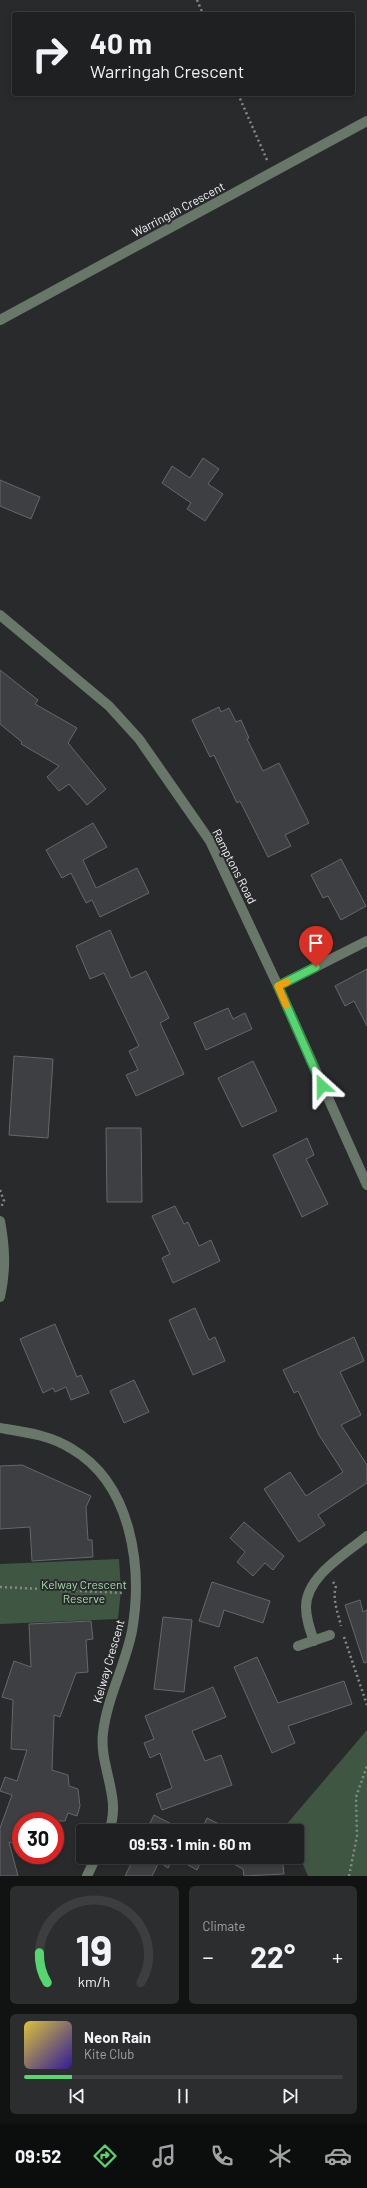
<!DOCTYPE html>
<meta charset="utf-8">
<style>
:root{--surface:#1f2021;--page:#2c2d2e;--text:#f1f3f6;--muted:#a1a3a5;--line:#3c3e3f;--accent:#56d671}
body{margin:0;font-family:Barlow,sans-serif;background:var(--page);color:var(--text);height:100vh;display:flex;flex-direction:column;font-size:15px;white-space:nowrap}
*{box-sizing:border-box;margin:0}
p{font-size:13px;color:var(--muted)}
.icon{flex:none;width:22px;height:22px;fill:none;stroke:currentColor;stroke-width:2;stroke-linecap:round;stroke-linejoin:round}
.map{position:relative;height:1876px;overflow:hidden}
.side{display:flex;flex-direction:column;gap:10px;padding:10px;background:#111212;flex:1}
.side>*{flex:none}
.guide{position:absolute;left:12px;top:12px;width:343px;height:84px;border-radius:4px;box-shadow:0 2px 6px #0003,0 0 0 1px var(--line);background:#1f2021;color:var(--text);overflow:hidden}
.speed{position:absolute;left:12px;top:1812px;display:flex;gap:8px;font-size:20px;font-weight:700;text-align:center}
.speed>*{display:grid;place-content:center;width:52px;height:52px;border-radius:50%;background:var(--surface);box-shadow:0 2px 6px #0003,0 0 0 1px var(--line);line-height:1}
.speed .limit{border:6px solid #d22;background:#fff;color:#111}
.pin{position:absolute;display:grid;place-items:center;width:34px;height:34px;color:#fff;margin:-41px -17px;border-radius:50% 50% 50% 0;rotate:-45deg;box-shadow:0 0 4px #0007}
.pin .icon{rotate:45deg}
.me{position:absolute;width:44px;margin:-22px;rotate:336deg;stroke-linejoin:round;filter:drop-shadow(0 0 3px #0008)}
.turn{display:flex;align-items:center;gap:14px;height:84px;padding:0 12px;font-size:18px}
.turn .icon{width:52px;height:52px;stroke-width:2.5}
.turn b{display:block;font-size:28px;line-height:34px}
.big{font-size:30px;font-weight:700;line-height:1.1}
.side .widget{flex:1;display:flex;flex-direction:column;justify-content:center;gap:6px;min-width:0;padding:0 14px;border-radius:6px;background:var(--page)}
.side .dial{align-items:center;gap:0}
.dial svg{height:104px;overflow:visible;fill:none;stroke:var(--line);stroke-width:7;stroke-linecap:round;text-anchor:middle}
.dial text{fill:var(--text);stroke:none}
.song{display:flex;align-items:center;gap:12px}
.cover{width:48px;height:48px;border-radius:6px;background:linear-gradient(135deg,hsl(50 70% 55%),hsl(250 70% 35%))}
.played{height:4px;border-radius:2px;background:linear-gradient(90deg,var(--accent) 15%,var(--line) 15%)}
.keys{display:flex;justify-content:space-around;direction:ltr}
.heat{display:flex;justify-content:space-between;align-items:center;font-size:22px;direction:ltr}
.side .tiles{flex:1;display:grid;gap:10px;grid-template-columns:1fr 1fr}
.widget:last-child{grid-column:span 2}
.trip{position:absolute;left:76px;top:1824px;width:228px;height:40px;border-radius:4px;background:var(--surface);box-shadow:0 2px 6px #0003,0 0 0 1px var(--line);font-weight:700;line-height:40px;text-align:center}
.tab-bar{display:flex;height:64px;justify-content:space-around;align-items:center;background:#0c0d0d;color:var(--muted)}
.tab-bar .icon{width:28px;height:28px}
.tab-bar .on{color:var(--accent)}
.tab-bar b{font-size:18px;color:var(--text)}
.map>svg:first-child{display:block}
</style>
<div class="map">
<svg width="367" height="1876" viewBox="0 0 367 1876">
<rect width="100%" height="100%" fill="#292a2c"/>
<g fill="#3f5642">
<path d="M119 1559 121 1590 118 1619 0 1624V1564Z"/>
<path d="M367 1730V1876H308L297 1851V1831H288L286 1825Z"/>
</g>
<g fill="#3e3f42" stroke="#66676a">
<path d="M203 458 219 469 208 484 223 494 205 521 187 509 191 503 162 483 172 466 190 478Z"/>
<path d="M0 480 40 497 31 519 0 506Z"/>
<path d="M0 670 38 700 35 704 77 728 68 743 106 789 87 805 69 784 59 791 47 777 59 766 21 744 22 742 0 724Z"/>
<path d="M219 707 221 712 229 708 236 722 241 720 249 738 247 739 263 771 279 763 309 823 285 835 291 846 268 857 240 801 237 803 214 755 210 757 192 720Z"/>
<path d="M93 823 107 847 83 860 96 888 137 868 149 893 100 917 92 900 86 903 71 873 62 878 46 850Z"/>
<path d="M341 859 366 906 341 920 328 896 323 898 311 875Z"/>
<path d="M110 930 131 978 146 971 169 1018 160 1023 184 1074 136 1096 126 1075 138 1070 129 1051 139 1046 104 973 90 979 76 946Z"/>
<path d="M367 969V1026L354 1001 345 1006 335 986Z"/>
<path d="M228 1008 233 1019 245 1013 252 1029 206 1050 194 1023Z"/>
<path d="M14 1056 53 1059 48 1138 9 1135Z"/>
<path d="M253 1061 277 1111 242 1127 218 1078Z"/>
<path d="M106 1128H141L142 1202H107Z"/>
<path d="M307 1138 314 1155 306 1159 328 1204 302 1217 273 1155Z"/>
<path d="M175 1206 184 1224 188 1222 199 1246 211 1240 220 1261 173 1283 162 1258 170 1254 152 1216Z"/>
<path d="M195 1308 209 1340 215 1337 225 1361 193 1375 169 1320Z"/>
<path d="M55 1324 77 1377 81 1375 89 1393 71 1400 66 1387 55 1392 53 1388 43 1393 20 1339Z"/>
<path d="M354 1337 364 1361 340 1372 361 1415 341 1425 367 1465V1483L318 1515 325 1525 299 1542 264 1489 290 1472 306 1496 343 1472 319 1435 298 1391 294 1393 283 1370Z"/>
<path d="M134 1380 149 1412 124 1423 110 1391Z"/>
<path d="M22 1465 91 1496 86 1507 88 1540H92L93 1557 32 1561 30 1527 0 1529V1466Z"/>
<path d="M244 1522 284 1556 273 1570 265 1563 253 1576 237 1562 245 1552 230 1538Z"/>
<path d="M212 1582 270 1601 263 1623 224 1610 219 1627 199 1621Z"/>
<path d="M360 1600 363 1612 367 1610V1662L364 1663 345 1605Z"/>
<path d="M163 1617 192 1620 184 1692 154 1689Z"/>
<path d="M91 1621 93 1639 86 1640 88 1672 76 1673 60 1717 54 1715 52 1770 68 1775 69 1786 78 1789 80 1806 77 1816 68 1813 65 1821H21V1846L9 1842 18 1876H0V1828L12 1795 0 1791 5 1777 17 1781 27 1750 11 1749 13 1700 2 1697 14 1661 31 1667 29 1624Z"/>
<path d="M257 1657 278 1703 344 1681 352 1704 288 1726 295 1743 272 1753 234 1667Z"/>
<path d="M213 1687 226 1717 192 1731 205 1761 221 1755 232 1785 162 1810 156 1794 172 1788 160 1753 150 1758 144 1743 154 1739 145 1716Z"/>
<path d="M154 1815 185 1831H146Z"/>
<path d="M207 1818 233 1831H201Z"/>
<path d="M132 1857H203L197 1870 174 1857 168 1868 159 1862 152 1876H125L134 1858Z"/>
<path d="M220 1857H282L284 1874 244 1876 243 1869Z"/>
</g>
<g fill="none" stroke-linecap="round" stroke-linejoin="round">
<g stroke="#88888a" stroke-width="2.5" stroke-dasharray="2 3" stroke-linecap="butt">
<path d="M197 0 203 14"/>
<path d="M238 94 267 160"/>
<path d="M0 1190 4 1201 1 1207"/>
<path d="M333 1582 336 1586C332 1599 338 1613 341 1626"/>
<path d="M0 1587 123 1593"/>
<path d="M344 1637 367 1705"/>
<path d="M349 1876 357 1836 356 1797 367 1766"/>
</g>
<g stroke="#69766a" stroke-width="10">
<path d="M0 320 367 121"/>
<path d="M0 615 109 706 139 739 210 841 278 986 367 1185"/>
<path d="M278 986 367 941"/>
<path d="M0 1221C5 1248 6 1270 0 1297"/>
<path d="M0 1428C25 1432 50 1435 72 1449 132 1484 143 1568 132 1631 125 1666 107 1698 103 1733 99 1767 122 1797 109 1831"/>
<path d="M314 1641C310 1630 306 1619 306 1607 306 1576 346 1554 367 1536"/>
<path d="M298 1646 330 1635"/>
<path d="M87 1876 96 1857"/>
</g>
</g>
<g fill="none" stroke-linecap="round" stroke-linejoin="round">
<g stroke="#388b49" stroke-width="10">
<path id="route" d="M316 967 278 986 322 1086"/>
</g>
<use href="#route" stroke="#56d671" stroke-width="7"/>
<path stroke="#f59e0b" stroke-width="7" d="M286 1005 278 986 287 982"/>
</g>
<g text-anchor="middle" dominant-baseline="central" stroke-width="4" stroke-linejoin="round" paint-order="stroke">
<g font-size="12" fill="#f3f3f5" stroke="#292a2c">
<text transform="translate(178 209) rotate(-28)">Warringah Crescent</text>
<text transform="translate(235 866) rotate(63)">Ramptons Road</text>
<text transform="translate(108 1661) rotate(-74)">Kelway Crescent</text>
</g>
<g font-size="12" fill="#a7d9ac" stroke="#292a2c">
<text x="84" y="1584">Kelway Crescent<tspan x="84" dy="14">Reserve</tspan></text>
</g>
</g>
</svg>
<div class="speed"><div class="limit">30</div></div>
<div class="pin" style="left:316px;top:967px;background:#d93025"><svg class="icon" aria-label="arrive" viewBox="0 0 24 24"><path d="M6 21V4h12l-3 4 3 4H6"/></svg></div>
<svg class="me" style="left:322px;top:1086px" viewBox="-20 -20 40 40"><path d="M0-17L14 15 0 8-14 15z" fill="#56d671" stroke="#fff" stroke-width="4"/></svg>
<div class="trip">09:53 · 1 min · 60 m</div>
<div class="guide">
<div class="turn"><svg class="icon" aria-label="right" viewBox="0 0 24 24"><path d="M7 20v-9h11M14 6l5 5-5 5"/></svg><div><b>40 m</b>Warringah Crescent</div></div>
</div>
</div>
<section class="side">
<div class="tiles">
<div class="widget dial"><svg viewBox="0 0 100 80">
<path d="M14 69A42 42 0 1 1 86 69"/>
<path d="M14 69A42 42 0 0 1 8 46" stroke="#56d671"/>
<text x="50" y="56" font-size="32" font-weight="700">19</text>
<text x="50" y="72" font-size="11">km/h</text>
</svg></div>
<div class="widget"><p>Climate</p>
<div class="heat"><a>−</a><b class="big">22°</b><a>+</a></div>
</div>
<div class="widget">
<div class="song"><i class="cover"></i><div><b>Neon Rain</b><p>Kite Club</p></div></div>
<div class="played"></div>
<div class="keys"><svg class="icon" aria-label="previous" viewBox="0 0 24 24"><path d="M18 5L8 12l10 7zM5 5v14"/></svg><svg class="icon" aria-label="pause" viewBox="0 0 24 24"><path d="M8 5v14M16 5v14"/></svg><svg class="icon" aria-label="next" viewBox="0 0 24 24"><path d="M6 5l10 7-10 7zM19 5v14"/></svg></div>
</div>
</div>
</section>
<nav class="tab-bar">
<b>09:52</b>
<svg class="icon on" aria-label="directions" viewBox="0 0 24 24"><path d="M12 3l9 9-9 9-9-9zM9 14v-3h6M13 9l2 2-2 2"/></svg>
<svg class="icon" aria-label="music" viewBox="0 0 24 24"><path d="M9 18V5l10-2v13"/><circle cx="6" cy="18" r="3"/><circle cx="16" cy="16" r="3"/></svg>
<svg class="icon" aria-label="phone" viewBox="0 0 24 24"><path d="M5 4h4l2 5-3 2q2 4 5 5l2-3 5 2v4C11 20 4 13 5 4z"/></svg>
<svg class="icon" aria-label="climate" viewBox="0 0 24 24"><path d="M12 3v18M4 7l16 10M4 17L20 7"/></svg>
<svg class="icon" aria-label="car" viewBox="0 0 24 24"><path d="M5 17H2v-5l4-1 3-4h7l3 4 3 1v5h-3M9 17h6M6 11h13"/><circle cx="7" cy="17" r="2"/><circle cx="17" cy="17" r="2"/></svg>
</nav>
